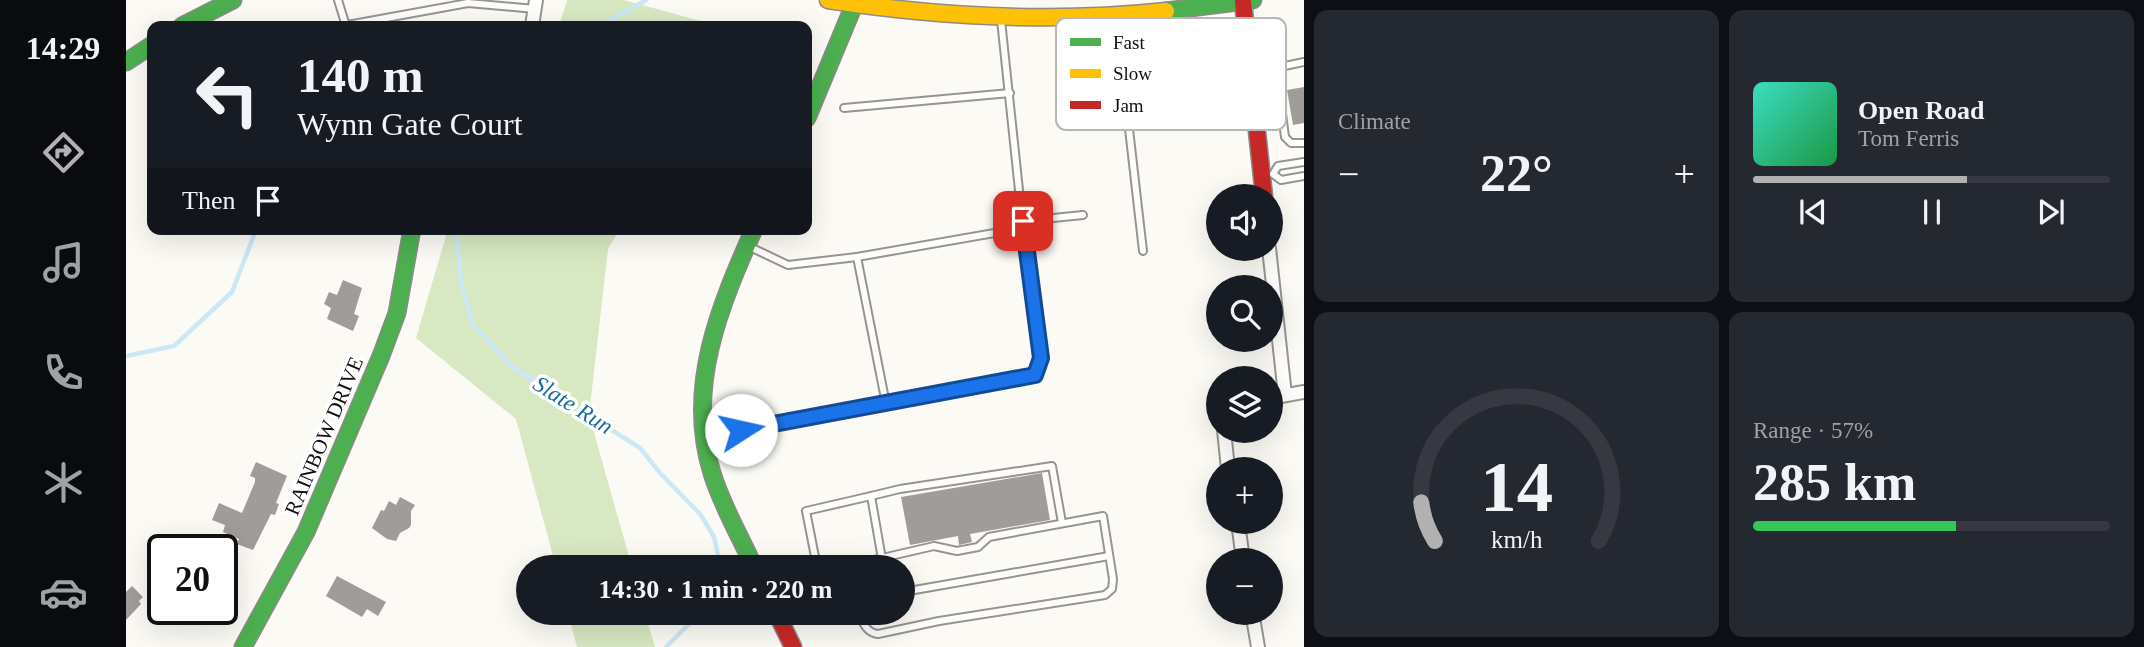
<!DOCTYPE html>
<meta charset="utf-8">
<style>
:root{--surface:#171b24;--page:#242831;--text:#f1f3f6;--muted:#9ea1a6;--line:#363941;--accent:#b1b1b2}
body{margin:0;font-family:"Times New Roman",serif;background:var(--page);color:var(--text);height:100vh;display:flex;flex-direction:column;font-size:26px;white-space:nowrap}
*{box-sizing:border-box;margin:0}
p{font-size:23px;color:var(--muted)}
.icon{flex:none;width:38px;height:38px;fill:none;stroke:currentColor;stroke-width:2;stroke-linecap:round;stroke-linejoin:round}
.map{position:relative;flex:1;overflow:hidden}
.drawer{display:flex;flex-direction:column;gap:10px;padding:10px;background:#0d0f14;width:840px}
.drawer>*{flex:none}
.top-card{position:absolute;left:21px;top:21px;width:665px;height:214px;border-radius:14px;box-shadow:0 7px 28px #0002;background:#171b24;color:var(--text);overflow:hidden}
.tools{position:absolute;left:1080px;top:184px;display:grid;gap:14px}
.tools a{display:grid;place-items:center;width:77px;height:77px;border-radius:50%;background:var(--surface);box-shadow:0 7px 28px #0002;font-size:35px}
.speed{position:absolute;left:21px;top:534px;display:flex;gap:14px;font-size:35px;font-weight:700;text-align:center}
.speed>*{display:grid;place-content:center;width:91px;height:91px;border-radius:50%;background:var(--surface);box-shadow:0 7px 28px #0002;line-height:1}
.speed .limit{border:4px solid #111;border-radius:10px;background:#fff;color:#111}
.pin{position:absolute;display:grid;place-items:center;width:60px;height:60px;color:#fff;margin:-30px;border-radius:14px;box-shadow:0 4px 10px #0006}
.me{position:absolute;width:77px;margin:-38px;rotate:80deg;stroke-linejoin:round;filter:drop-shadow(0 0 5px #0008)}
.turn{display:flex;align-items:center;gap:24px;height:147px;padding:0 35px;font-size:32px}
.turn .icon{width:91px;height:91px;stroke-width:2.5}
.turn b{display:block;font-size:49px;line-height:60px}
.then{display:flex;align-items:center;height:66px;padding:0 35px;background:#0003;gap:14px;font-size:26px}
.big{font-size:52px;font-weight:800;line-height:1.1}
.drawer .tile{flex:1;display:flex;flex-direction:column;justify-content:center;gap:10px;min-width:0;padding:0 24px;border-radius:14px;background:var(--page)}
.drawer .dial{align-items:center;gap:0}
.dial svg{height:182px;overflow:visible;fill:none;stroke:var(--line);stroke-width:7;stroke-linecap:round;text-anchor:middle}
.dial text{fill:var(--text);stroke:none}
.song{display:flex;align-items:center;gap:21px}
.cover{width:84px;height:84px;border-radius:10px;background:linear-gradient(135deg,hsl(170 70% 55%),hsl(140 70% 35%))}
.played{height:7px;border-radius:4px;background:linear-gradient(90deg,var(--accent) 60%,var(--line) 60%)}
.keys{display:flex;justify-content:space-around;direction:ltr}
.heat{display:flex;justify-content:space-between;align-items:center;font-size:38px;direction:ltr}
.charge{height:10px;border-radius:5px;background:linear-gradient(90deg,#34c759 57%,var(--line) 0)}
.drawer .tiles{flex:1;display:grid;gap:10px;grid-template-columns:repeat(2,1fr)}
.trip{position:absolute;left:390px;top:555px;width:399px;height:70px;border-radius:35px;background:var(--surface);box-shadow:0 7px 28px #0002;font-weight:800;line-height:70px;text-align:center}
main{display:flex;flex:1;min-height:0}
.tabs{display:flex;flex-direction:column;width:126px;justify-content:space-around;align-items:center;background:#090b0e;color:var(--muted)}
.tabs .icon{width:49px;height:49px}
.tabs .on{color:var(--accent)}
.tabs b{font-size:32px;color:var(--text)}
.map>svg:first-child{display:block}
</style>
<main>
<nav class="tabs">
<b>14:29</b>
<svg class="icon on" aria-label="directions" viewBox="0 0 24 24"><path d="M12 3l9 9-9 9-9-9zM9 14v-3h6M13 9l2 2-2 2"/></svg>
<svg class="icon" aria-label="music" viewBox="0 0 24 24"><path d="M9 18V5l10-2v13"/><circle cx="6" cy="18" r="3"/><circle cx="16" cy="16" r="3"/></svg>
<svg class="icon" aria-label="phone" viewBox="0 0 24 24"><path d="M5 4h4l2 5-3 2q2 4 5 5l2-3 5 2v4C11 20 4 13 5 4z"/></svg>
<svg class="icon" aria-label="climate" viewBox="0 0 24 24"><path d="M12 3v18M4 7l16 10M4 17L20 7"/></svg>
<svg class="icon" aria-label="car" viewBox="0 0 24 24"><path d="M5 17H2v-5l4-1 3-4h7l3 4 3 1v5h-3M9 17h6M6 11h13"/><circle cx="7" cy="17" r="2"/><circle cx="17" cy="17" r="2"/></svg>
</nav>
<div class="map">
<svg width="1178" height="647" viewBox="0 0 1178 647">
<rect width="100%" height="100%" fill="#fcfaf4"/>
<g fill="#d7e8c2">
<path d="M441 0H498L593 26H433Z"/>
<path d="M322 229H494L482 249 463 415 506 567H430L390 419 290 338Z"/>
<path d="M442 613H519L529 647H451Z"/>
</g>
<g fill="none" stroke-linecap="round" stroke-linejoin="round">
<g stroke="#cbe8f5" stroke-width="4.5">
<path d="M474 26 520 0"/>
<path d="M332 229 331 238 335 283 347 325 388 368 514 448 535 474 575 515 588 537 593 560 591 567"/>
<path d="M0 356 48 346 106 292 128 235V229"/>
<path d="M540 647 565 622 569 612"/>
</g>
</g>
<g fill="#9f9c99">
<path d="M1178 87V123L1167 125 1161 90Z"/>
<path d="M217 280 236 288 228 314 233 316 227 331 201 319 205 308 198 304 203 292 211 295Z"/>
<path d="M130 462 161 476 150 503 153 504 149 515 145 514 127 550 111 544 113 539 97 532 99 525 86 520 93 503 116 513 129 482V478L124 476Z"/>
<path d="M916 473 924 520 844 534 846 542 833 545 832 536 784 545 775 497Z"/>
<path d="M274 497 289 505 285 511V525L283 528 274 533 270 541 261 539 246 528 255 510 258 511 263 501 270 505Z"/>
<path d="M211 576 260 602 252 616 241 609 236 617 200 596Z"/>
<path d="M6 586 17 597 13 601 15 604 0 620V592Z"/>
</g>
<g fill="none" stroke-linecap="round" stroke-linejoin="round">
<g stroke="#969592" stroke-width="10">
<g id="lane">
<path d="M212 0 220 26"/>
<path d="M998 17 1003 129 1017 251"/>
<path d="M216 26 342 3 409 9"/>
<path d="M1178 62 1154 67 1151 74 1159 137 1165 143H1178"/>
<path d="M718 108 884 93"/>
<path d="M1178 162 1152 166 1147 174 1155 180 1178 176"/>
<path d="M897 221 957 215"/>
<path d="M622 246 662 265 731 257"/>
<path d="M760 404 731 257 897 228"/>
<path d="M615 431 909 375 915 358 897 228 875 20"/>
<path d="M745 496 774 489 926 466 936 523"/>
<path d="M691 567 680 511 745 496 756 559"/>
<path d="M717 567 808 546 831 551 852 547 863 537 977 516 987 579 986 589 979 595 813 621 752 634C741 633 736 623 733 612"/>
<path d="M777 592 983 556"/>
</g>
</g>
<g stroke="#969592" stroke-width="16">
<g id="street">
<path d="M406 26 410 0"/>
<path d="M1143 248 1159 395"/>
<path d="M1144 398 1178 392"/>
<path d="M1098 430 1102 469"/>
<path d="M1112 522 1117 560"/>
<path d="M1126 612 1132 647"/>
</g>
</g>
<g stroke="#8c8b89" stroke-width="19">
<g id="fast">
<path d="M1040 11 1127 0"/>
<path d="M56 26 107 0"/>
<path d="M0 62 26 45"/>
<path d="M681 118 728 5"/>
<path d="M628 229C594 306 559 388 586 473 596 506 614 536 628 567"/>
<path d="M117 647 180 532 255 356 271 313 286 229"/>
</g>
</g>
<g stroke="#8c8b89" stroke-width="19">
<path id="slow" d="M702 0C814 17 927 23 1040 11"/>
</g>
<g stroke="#8c8b89" stroke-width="19">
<g id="jam">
<path d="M1117 2 1138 196"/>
<path d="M650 612 667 647"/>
</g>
</g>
<use href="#lane" stroke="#fffefd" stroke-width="6"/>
<use href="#street" stroke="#fffefd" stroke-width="12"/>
<use href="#fast" stroke="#4caf50" stroke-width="16"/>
<use href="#slow" stroke="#ffc107" stroke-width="16"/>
<use href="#jam" stroke="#c62828" stroke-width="16"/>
</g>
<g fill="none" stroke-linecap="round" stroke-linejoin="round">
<g stroke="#114b97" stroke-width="18">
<path id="route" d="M615 430 909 375 915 358 897 221"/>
</g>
<use href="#route" stroke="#1a73e8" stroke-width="12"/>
</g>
<g text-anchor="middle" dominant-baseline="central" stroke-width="7" stroke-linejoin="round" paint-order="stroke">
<g font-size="21" fill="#0f0f0f" stroke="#fff">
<text transform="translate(198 436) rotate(-67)">RAINBOW DRIVE</text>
</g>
<g font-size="23" font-style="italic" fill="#186ba0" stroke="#fff">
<text transform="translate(447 405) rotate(32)">Slate Run</text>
</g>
</g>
<rect x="930" y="18" width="230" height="112" rx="10" fill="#fff" stroke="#b7b7b7" stroke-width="2"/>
<rect x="944" y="38" width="31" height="8" fill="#4caf50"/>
<rect x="944" y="69" width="31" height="9" fill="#ffc107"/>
<rect x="944" y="101" width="31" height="8" fill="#c62828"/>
<g font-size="19" fill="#0f0f0f">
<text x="987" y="49">Fast</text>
<text x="987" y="80">Slow</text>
<text x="987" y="112">Jam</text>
</g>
</svg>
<div class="tools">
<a><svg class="icon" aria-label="sound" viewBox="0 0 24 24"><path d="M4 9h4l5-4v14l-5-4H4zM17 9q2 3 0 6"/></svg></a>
<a><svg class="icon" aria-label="search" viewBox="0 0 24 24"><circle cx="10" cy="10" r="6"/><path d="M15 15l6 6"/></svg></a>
<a><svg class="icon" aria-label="layers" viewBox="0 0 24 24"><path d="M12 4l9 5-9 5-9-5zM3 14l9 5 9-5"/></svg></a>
<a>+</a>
<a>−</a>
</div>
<div class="speed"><div class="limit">20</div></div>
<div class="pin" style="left:897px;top:221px;background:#d93025"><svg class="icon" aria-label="arrive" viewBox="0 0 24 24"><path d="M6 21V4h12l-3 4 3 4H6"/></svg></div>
<svg class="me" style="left:615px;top:430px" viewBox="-20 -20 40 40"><circle r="19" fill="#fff"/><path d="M0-13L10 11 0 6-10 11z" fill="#1a73e8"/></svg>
<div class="trip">14:30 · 1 min · 220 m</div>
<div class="top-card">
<div class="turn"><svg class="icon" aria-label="left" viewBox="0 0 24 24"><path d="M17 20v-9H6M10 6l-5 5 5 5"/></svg><div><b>140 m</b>Wynn Gate Court</div></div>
<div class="then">Then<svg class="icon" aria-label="arrive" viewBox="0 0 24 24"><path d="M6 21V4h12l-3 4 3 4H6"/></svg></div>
</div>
</div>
<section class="drawer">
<div class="tiles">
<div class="tile"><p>Climate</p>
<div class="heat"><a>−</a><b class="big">22°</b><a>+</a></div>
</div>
<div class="tile">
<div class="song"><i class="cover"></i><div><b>Open Road</b><p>Tom Ferris</p></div></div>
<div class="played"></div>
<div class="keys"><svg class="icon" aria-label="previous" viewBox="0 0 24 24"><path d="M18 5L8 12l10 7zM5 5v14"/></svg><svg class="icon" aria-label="pause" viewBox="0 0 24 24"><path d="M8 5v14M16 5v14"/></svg><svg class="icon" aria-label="next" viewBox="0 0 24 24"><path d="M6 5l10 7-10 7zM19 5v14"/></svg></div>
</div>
<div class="tile dial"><svg viewBox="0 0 100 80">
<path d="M14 69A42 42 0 1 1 86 69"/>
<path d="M14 69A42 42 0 0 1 8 52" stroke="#b1b1b2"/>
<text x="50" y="56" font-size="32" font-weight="700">14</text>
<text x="50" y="72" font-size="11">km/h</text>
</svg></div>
<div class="tile"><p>Range · 57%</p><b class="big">285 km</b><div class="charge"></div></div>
</div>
</section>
</main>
